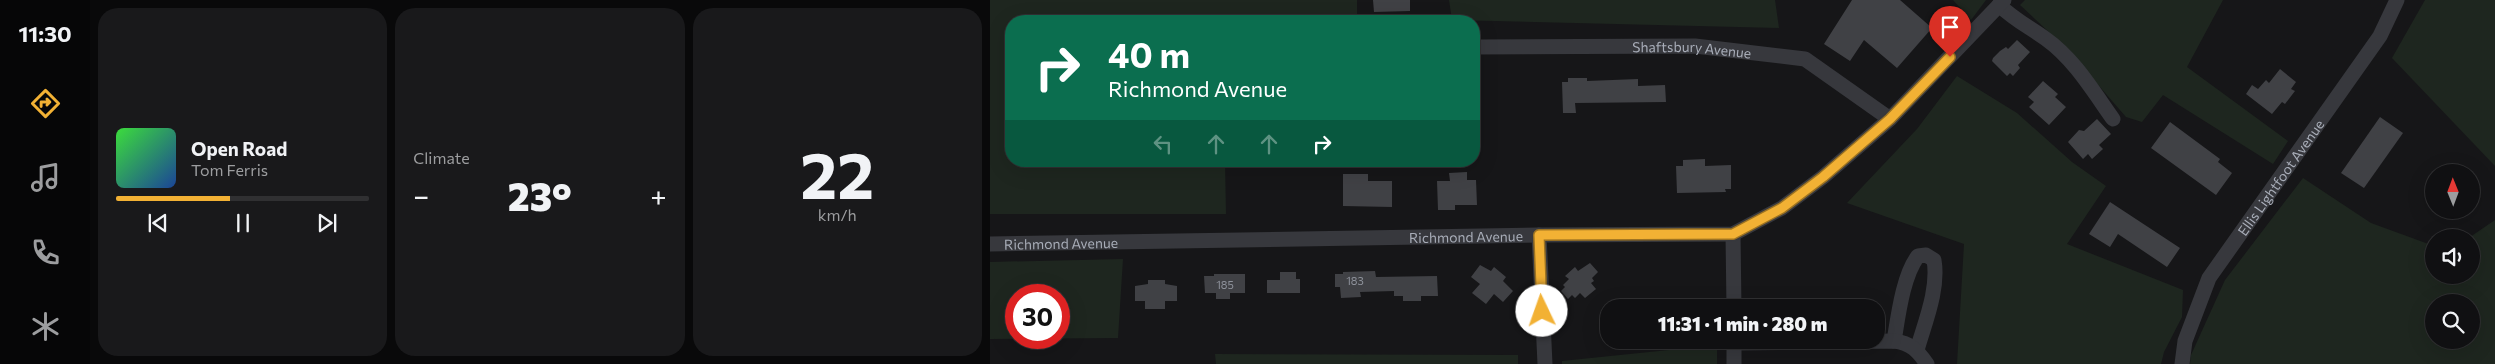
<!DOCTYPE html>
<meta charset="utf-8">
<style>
:root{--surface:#101012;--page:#19191b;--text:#f1f3f6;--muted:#9c9d9f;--line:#303032;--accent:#f2b134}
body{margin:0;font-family:Commissioner,sans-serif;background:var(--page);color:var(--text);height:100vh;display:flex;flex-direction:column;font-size:19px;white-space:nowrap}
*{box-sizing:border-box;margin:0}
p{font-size:16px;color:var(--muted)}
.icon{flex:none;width:28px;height:28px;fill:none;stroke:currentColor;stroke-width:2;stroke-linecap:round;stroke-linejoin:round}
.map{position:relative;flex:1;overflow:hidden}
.panel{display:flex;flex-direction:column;gap:8px;padding:8px;background:#09090a;width:900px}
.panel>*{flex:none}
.top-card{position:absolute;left:15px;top:15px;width:475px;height:152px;border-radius:20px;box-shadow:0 5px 20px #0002,0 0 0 1px var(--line);background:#0b6e4f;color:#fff;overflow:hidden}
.needle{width:32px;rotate:359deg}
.tools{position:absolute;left:1435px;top:164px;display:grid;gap:10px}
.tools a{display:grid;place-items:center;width:55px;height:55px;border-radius:50%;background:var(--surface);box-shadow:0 5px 20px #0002,0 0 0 1px var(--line);font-size:25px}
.speed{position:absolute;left:15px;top:284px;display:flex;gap:10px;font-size:25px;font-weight:700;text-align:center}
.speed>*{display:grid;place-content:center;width:65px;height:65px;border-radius:50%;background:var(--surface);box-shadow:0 5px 20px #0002,0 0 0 1px var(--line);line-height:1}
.speed .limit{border:8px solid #d22;background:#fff;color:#111}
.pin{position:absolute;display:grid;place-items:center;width:42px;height:42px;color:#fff;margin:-51px -21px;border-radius:50% 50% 50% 0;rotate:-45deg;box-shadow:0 0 5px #0007}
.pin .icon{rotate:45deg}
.me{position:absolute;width:55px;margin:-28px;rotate:357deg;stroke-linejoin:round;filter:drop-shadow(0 0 4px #0008)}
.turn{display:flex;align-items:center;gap:18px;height:105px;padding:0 20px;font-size:22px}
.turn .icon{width:65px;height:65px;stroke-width:2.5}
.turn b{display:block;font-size:35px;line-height:42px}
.lanes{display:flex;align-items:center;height:48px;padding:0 20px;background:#0003;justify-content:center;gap:25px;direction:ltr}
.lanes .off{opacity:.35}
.big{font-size:38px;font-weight:800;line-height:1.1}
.panel .tile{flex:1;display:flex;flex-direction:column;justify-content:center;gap:8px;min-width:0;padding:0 18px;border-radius:20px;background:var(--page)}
.panel .dial{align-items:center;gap:0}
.dial b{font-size:65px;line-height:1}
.song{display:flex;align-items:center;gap:15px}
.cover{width:60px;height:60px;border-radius:8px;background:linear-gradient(135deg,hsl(120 70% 55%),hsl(220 70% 35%))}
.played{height:5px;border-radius:2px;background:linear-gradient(90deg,var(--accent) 45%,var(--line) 45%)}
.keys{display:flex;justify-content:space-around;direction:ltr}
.heat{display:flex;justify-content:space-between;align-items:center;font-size:28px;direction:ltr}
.panel .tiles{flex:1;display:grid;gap:8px;grid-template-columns:repeat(3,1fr)}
.trip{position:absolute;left:610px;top:299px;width:285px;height:50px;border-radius:20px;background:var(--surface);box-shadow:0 5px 20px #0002,0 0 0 1px var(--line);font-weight:800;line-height:50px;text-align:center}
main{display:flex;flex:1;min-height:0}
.menu{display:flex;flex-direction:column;width:90px;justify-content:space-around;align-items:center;background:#060607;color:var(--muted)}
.menu .icon{width:35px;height:35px}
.menu .current{color:var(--accent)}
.menu b{font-size:22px;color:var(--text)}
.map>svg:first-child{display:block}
</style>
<main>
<nav class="menu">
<b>11:30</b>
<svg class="icon current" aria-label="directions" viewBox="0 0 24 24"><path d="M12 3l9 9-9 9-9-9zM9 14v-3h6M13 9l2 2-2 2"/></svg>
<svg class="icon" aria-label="music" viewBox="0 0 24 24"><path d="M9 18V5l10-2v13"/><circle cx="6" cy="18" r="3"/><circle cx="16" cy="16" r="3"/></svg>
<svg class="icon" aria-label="phone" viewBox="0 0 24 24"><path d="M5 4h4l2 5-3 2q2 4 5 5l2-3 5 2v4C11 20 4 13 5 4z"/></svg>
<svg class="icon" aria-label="climate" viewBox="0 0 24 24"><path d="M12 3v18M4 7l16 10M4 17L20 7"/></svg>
</nav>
<section class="panel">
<div class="tiles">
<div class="tile">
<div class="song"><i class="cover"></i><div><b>Open Road</b><p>Tom Ferris</p></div></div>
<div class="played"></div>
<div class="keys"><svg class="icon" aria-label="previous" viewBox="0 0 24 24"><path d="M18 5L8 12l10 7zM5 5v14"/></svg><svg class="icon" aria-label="pause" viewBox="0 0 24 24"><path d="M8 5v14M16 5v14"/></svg><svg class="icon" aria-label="next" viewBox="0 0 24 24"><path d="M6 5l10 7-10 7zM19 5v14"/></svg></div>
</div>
<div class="tile"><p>Climate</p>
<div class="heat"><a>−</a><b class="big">23°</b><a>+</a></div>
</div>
<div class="tile dial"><b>22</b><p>km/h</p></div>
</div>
</section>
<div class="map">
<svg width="1505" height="364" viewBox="0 0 1505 364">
<rect width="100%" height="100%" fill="#161618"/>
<g fill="#1e261f" fill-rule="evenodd">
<path d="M0 0H367V21H21V161H235L236 214H0Z"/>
<path d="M459 0H785L789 28 462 20Z"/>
<path d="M963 0H996L981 20Z"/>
<path d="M1035 0H1233L1197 67 1298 141 1283 164 1173 95 1152 122 1136 117 1077 49 1030 5Z"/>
<path d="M1435 0H1505V166L1402 58Z"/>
<path d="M967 76 1027 113 1082 162 1116 186 1077 244 1193 290 1192 317 1174 352 1171 364H967L974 244 857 203 927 129Z"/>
<path d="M1313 178 1381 223 1444 246V275H1481L1480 237 1505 220V364H1200L1201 355 1235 280ZM1444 302H1481V340H1444Z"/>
<path d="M133 259 128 338 0 339V262ZM26 295H69V338H26Z"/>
<path d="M727 345V364H572V361Z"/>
<path d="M225 354 528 355V364H226Z"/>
</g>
<g fill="#404145">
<path d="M383 0H420V11L384 12Z"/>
<path d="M862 0H910L942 28 907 68 874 40 860 61 834 44Z"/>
<path d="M1027 40 1040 52 1028 65 1030 68 1023 76 1020 73 1017 76 1002 61 1003 58 1010 51 1016 47 1018 49Z"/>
<path d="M1290 69 1306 82 1301 89 1305 91 1295 104 1292 102 1282 114 1256 94 1262 85 1268 89 1276 80 1279 83Z"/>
<path d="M578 78H597V81L648 79V86L675 85 676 102 585 103 586 113H573L572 82H578Z"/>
<path d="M1053 81 1068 94 1065 97 1076 107 1059 125 1039 107 1044 102 1038 97Z"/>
<path d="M1390 117 1413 133 1374 188 1351 173Z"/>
<path d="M1107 119 1121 134 1109 145 1113 149 1102 159 1098 154 1093 159 1078 142 1089 130 1094 131Z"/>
<path d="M1180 122 1230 159 1228 162 1242 173 1226 195 1161 148Z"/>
<path d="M715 159V166L741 165V189H735L736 192 687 193 686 166H693V160Z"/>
<path d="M477 172V180H486L487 205H465V210H448L447 181H460L459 173Z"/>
<path d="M353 174H378V181H402V207L353 206Z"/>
<path d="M1120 202 1190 248 1177 267 1128 234 1120 247 1099 234Z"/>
<path d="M600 263 608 272 602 278 604 281 601 283 606 289 595 298 590 293 585 298 582 295 578 299 571 291 575 287 573 285 579 279 575 276 585 267 588 271Z"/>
<path d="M490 265 501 271 504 267 516 277 513 281 523 291 513 302 504 294 496 304 482 293 490 284 481 277Z"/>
<path d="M385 271 386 277 447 276 448 296H431V301H413V296H404V291L370 292 371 297 351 298 350 287H345V274H353V272Z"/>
<path d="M290 272H306V279H310V293H277V280H290Z"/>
<path d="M224 274H255V293H240V299H226V293H215L214 276H224Z"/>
<path d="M158 280H175V284L187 286V301H175V309H155V301H145V286L158 284Z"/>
</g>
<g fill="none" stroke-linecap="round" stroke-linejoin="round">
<g stroke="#37383d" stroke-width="15">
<path d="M1009 5C1026 21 1038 26 1056 39 1084 59 1103 91 1123 119"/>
<path id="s1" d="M484 47 705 46 815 59 900 119"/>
<path d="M743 234 744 308"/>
<path d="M549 235 555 364"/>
<path id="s2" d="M0 244 549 235 743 234 792 208 833 177 900 119 1014 0"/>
<path d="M744 340V364"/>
<path d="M904 341C908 317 913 275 928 256L936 255 944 260C949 289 935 322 927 350"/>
<path d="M744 343 904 341C921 343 928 351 937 364"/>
<path id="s3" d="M1192 364 1195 341 1219 278 1390 36 1407 0"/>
</g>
</g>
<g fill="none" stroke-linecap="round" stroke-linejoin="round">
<g stroke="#9d7322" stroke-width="12">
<path id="route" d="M552 311 549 235 743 234 792 208 833 177 900 119 960 57"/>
</g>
<use href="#route" stroke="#f2b134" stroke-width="9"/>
</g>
<g text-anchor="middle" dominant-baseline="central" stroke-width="5" stroke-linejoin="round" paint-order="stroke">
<g font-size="11" fill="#8e929b">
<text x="365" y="280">183</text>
<text x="235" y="284">185</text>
</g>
<g font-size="14" fill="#a8adb8" stroke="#111113">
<text stroke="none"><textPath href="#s1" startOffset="218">Shaftsbury Avenue</textPath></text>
<text stroke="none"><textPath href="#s3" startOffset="214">Ellis Lightfoot Avenue</textPath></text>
<text stroke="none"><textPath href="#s2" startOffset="476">Richmond Avenue</textPath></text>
<text stroke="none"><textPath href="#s2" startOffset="71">Richmond Avenue</textPath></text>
</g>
</g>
</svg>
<div class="tools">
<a><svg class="needle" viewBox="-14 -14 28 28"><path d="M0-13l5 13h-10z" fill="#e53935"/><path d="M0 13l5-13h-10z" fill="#9c9d9f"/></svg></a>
<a><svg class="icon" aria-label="sound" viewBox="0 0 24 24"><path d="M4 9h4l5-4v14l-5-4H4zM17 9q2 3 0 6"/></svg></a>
<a><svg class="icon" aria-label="search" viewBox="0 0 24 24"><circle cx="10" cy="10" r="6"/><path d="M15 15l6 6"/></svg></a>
</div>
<div class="speed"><div class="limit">30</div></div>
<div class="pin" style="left:960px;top:57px;background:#d93025"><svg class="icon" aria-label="arrive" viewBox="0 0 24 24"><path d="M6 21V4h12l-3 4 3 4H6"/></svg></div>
<svg class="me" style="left:552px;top:311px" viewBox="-20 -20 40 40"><circle r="19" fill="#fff"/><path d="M0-13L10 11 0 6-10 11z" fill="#f2b134"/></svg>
<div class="trip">11:31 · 1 min · 280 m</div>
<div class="top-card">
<div class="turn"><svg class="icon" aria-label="right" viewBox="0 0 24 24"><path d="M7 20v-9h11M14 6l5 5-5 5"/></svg><div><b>40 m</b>Richmond Avenue</div></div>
<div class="lanes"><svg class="icon off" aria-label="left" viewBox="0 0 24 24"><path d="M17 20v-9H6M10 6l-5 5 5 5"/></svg><svg class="icon off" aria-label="ahead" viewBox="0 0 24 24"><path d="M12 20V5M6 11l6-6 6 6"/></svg><svg class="icon off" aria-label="ahead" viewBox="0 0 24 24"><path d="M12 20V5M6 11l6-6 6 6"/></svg><svg class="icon" aria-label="right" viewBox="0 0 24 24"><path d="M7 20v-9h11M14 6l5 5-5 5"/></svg></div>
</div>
</div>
</main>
